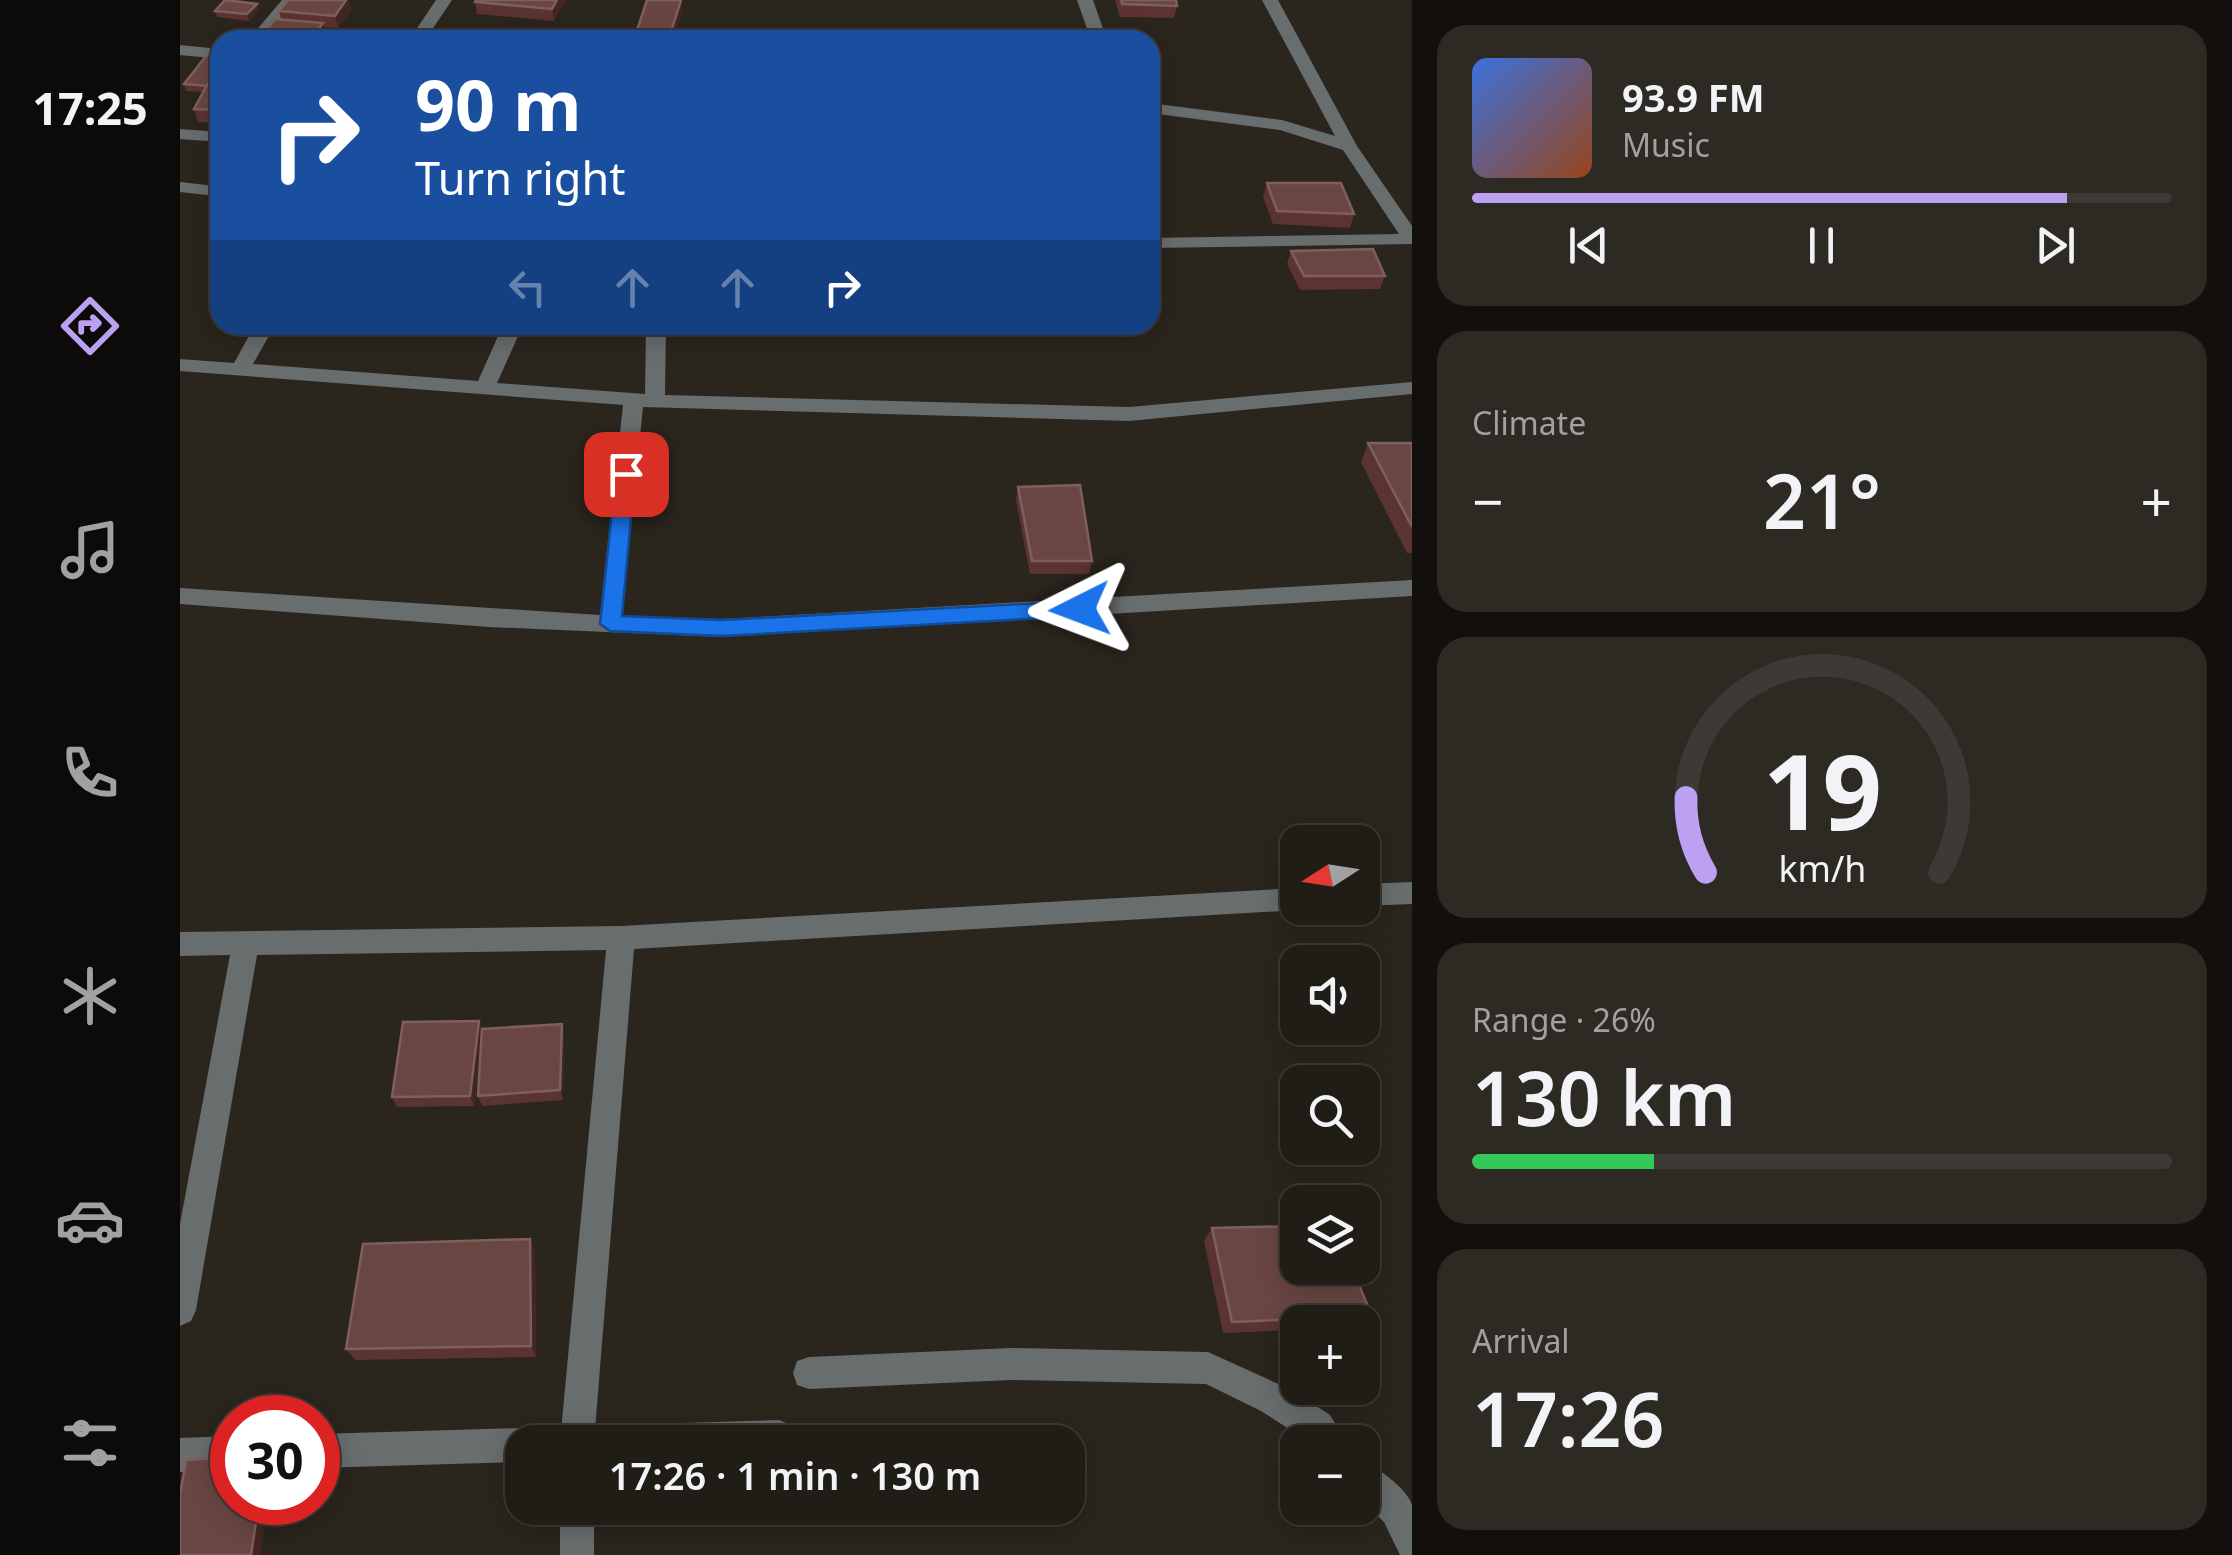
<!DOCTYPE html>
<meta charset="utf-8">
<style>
:root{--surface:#201c16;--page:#2d2923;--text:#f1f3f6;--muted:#a2a1a1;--line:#3d3a35;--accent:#bca0f2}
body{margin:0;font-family:"Noto Sans",sans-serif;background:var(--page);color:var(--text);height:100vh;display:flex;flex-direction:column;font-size:38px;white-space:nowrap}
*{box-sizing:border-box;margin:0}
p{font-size:32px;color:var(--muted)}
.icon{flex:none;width:55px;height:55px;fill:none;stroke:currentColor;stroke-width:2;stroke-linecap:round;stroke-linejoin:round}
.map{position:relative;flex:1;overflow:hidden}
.sheet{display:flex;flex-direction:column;gap:25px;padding:25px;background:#120f0c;width:820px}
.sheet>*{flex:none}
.guide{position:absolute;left:30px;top:30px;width:950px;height:305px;border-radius:30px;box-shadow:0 5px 25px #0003,0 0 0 2px var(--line);background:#1a4fa0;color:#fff;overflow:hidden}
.needle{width:65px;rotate:258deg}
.controls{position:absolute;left:1100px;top:825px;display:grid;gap:20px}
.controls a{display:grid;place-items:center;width:100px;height:100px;border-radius:20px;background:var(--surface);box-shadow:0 5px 25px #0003,0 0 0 2px var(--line);font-size:50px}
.speed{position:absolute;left:30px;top:1395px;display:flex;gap:20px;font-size:50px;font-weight:700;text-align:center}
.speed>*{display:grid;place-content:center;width:130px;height:130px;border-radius:50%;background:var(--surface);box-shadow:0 5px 25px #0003,0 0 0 2px var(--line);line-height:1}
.speed .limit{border:15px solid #d22;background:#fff;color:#111}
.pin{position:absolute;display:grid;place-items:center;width:85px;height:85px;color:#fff;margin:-42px;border-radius:20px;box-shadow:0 5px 15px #0006}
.me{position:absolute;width:110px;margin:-55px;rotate:267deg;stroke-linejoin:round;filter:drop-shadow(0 0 8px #0008)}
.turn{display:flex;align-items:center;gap:35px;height:210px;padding:0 40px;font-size:45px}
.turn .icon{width:130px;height:130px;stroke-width:2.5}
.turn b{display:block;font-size:70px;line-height:85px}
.lanes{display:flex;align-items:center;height:95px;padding:0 40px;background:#0003;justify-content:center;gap:50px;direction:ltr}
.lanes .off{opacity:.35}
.big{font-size:75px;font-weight:600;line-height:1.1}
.sheet .card{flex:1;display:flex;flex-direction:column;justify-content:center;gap:15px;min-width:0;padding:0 35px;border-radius:30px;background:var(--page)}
.sheet .dial{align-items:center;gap:0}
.dial svg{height:260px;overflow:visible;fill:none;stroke:var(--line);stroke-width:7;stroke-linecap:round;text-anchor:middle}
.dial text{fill:var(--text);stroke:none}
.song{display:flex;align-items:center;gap:30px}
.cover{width:120px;height:120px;border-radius:15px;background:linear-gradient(135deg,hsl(220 70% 55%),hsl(20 70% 35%))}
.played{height:10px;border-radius:5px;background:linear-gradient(90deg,var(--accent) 85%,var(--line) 85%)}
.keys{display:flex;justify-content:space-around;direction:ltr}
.heat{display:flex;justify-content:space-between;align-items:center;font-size:55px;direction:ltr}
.charge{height:15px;border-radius:8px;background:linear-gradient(90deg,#34c759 26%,var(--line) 0)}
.trip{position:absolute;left:325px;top:1425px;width:580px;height:100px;border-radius:30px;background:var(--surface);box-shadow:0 5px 25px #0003,0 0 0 2px var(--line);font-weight:600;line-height:100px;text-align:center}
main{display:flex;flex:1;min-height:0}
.dock{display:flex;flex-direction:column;width:180px;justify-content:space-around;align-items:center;background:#0d0b09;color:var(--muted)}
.dock .icon{width:70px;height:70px}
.dock .selected{color:var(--accent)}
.dock b{font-size:45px;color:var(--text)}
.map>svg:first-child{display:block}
</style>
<main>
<nav class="dock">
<b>17:25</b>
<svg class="icon selected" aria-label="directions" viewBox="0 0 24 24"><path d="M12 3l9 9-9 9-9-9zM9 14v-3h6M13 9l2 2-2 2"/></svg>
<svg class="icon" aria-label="music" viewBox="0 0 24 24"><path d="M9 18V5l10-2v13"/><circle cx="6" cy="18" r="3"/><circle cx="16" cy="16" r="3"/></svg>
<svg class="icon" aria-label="phone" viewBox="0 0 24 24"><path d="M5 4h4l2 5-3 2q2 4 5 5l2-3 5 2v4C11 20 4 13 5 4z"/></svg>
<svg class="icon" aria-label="climate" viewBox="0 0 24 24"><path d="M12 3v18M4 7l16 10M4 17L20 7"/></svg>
<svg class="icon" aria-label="car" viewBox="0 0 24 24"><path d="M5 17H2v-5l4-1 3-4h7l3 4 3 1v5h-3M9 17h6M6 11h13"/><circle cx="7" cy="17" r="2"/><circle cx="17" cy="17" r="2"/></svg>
<svg class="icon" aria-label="filters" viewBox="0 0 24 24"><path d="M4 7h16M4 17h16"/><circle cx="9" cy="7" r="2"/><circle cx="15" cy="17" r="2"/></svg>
</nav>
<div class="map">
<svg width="1232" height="1555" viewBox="0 0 1232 1555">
<rect width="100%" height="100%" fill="#2a251d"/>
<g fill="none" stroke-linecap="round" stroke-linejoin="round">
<g fill="#686d6e" fill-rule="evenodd">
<path d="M102 0H118L84 40H68Z"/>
<path d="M256 0H272L245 40H229Z"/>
<path d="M897 0H913L927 40H911Z"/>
<path d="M1082 0H1098L1177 146 1232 226V244L970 248V238L1219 234 1163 150 1100 130 970 113V103L1102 120 1155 136Z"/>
<path d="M0 45 40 49V59L0 55Z"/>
<path d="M0 129 40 132V142L0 139Z"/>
<path d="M0 182 27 185 36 190 27 195 0 192Z"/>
<path d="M75 325H95L73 364 298 381 323 325H343L317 383 465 394 466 325H486L485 395 949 407 1232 382V394L949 421 463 407 442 616 542 619 1232 580V596L542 637 309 627 0 604V588L420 615 443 405 0 371V359L54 363Z"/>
<path d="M1232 882V904L1182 906V884Z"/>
<path d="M1118 888V908H1126L1118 910 454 949 414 1442H380L426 950 77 955 16 1310 11 1321 0 1326V1224L50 955 0 956V932L441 926Z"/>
<path d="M831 1348 1028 1352 1105 1387 1149 1414 1168 1442H1129L1081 1411 1026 1384 831 1380 629 1389 617 1385 613 1373 617 1361 629 1357Z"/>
<path d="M599 1420 611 1425 616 1437 613 1442H421L426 1430 438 1425Z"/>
<path d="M342 1428 354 1433 358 1442H342V1462L138 1468V1434Z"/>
<path d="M52 1436V1470L0 1472V1438Z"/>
<path d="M1182 1461C1197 1467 1227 1488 1232 1505 1232 1519 1232 1540 1232 1555H1220L1204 1522 1182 1502Z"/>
<rect x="380" y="1508" width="34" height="47"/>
</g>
</g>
<g fill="#5b3331">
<path d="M108 0H168L171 11 158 28 144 27 146 36 143 40H83L82 36 101 19 99 11Z"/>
<path d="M296 0H386L374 21 297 14 295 2Z"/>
<path d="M501 0 502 12 494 40H458L457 30Z"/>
<path d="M935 0H996L997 6 994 18 940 17Z"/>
<path d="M77 4 79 10 69 21 37 17 35 11Z"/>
<path d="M40 57V78L34 86H40V123L18 122 14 109 23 92 6 91 4 84Z"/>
<path d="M1087 183 1174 214 1170 228 1093 224 1083 197Z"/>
<path d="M1111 251 1205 276 1200 289 1120 290 1107 264Z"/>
<path d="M1188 443H1232V553H1227L1181 462Z"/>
<path d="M838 487 912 561 909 574H850L836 500Z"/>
<path d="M302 1029 384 1034 383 1100 302 1106 298 1096 301 1046 294 1106 217 1107 212 1097Z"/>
<path d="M1032 1228 1192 1316 1182 1326V1322H1118V1330L1043 1333 1024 1241Z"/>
<path d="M350 1239 355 1252 356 1357 175 1360 166 1349Z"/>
</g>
<g fill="#412621">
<path d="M166 0H168L171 11 158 28 155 16Z"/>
<path d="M377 0H386L374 21 372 9Z"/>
<path d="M501 0 502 12 494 40H492L491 32Z"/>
<path d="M77 4 79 10 69 21 67 14Z"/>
<path d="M143 23 146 36 143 40H130Z"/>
<path d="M40 68V77L29 93 27 86Z"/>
<path d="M299 1021 303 1031 294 1106 290 1096Z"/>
<path d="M382 1024 384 1034 383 1100 380 1090Z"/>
<path d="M350 1239 355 1252 356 1357 351 1346Z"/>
<path d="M79 1502H88L80 1555H71Z"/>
</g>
<g fill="#6a4643" stroke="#7e5f5c" stroke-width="2.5">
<path d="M45 0H46L77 4 67 14 35 11Z"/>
<path d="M108 0H166L155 16 99 11Z"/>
<path d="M296 0H377L372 9 295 2Z"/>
<path d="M467 0H501L491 32 457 30Z"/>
<path d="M941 0H996L997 6 942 4Z"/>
<path d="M95 19 143 23 130 40 82 36Z"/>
<path d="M389 34 441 38V40H386Z"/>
<path d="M26 56 40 57V68L27 86 4 84Z"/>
<path d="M27 85 40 86V110L14 109Z"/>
<path d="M1087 183H1161L1174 214 1097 211Z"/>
<path d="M1193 249 1205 276H1124L1111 251Z"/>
<path d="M1188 443H1232V527Z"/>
<path d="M900 485 912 561H852L838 487Z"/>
<path d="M299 1021 290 1096 212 1097 223 1022Z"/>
<path d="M382 1024 380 1090 298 1096 302 1029Z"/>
<path d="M1118 1226V1268H1172L1192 1316 1052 1322 1032 1228Z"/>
<path d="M350 1239 351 1346 166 1349 183 1244Z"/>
<path d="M52 1457V1502H79L71 1555H0V1495L6 1460Z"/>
</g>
<path fill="#1a73e8" stroke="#114b97" stroke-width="2.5" d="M446 468 455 474 442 616 542 620 900 601 911 609 900 616 542 636 430 631 420 624 436 474Z"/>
</svg>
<div class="controls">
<a><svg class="needle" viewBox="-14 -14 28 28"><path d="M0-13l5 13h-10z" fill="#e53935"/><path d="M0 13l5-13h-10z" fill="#a2a1a1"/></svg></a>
<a><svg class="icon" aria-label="sound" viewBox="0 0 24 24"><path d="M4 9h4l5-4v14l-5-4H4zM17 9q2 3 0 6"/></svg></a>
<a><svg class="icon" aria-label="search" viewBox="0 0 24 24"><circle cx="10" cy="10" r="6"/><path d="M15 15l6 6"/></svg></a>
<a><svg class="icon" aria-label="layers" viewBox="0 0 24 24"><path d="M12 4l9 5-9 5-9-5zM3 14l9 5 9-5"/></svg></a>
<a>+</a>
<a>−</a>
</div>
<div class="speed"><div class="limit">30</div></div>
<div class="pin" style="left:446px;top:474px;background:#d93025"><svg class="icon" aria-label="arrive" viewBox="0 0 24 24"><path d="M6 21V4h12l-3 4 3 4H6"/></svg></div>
<svg class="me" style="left:900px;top:609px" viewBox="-20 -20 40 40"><path d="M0-17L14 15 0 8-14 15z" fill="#1a73e8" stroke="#fff" stroke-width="4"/></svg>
<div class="trip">17:26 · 1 min · 130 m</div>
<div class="guide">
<div class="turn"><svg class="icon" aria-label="right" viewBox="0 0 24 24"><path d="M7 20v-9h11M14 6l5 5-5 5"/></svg><div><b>90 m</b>Turn right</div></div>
<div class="lanes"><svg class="icon off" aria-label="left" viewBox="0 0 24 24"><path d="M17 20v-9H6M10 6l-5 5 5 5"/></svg><svg class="icon off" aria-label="ahead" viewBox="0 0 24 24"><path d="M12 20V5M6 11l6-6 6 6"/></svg><svg class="icon off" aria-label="ahead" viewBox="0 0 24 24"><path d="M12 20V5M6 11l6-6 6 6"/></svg><svg class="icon" aria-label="right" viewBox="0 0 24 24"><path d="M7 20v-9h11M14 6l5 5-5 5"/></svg></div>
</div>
</div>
<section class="sheet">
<div class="card">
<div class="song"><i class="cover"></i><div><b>93.9 FM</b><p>Music</p></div></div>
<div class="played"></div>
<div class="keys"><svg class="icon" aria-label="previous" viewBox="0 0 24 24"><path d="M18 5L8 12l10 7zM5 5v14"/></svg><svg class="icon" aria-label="pause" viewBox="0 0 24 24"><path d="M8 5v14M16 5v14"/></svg><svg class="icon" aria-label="next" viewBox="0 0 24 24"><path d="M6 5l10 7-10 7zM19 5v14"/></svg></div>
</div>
<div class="card"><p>Climate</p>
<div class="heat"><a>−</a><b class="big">21°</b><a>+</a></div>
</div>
<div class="card dial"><svg viewBox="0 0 100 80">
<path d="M14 69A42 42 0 1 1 86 69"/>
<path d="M14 69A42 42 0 0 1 8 46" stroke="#bca0f2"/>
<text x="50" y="56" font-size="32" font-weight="700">19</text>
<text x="50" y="72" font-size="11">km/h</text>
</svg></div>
<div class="card"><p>Range · 26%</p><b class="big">130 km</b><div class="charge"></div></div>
<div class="card"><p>Arrival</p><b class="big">17:26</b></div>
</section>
</main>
